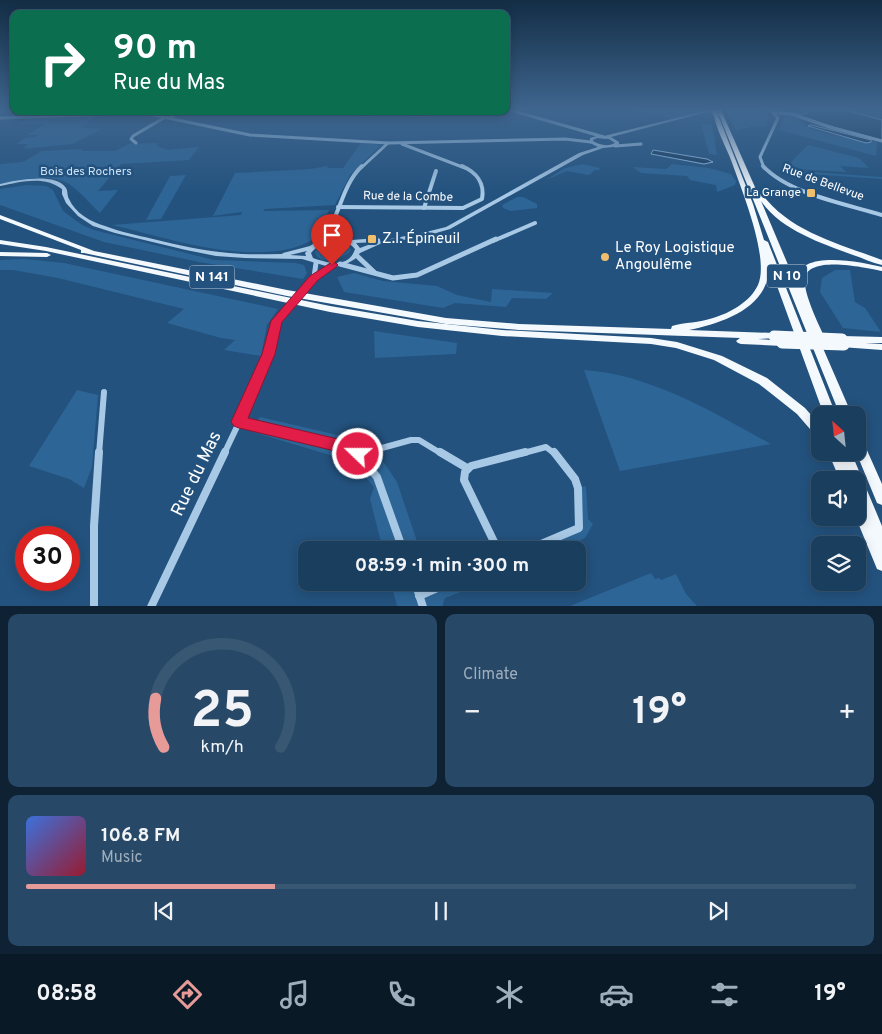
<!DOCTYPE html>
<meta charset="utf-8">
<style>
:root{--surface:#1a3e5e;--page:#274967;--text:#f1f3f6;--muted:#9faebc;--line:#385773;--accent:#e69b98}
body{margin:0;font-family:Overpass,sans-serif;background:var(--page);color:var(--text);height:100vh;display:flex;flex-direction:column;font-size:19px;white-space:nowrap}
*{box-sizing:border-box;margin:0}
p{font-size:16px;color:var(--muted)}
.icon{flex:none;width:28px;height:28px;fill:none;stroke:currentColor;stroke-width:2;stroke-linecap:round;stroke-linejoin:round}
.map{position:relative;height:606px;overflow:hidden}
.drawer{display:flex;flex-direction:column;gap:8px;padding:8px;background:#0e2234;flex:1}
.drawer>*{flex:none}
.banner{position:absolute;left:10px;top:10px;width:500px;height:105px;border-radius:10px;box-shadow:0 2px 12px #0003,0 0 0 1px var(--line);background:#0b6e4f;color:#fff;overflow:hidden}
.needle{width:32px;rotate:333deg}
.fabs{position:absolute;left:811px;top:406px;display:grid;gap:10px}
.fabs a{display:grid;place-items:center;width:55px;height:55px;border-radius:10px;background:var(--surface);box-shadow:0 2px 12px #0003,0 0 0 1px var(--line);font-size:25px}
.speed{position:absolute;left:15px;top:526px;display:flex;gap:10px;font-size:25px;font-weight:700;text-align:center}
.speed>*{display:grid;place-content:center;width:65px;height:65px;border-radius:50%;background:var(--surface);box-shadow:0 2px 12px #0003,0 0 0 1px var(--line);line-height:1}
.speed .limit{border:8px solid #d22;background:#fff;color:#111}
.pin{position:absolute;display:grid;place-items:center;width:42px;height:42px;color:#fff;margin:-51px -21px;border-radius:50% 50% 50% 0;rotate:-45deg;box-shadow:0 0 5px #0007}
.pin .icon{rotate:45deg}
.me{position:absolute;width:55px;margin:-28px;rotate:292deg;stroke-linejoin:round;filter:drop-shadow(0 0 4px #0008)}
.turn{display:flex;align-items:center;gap:18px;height:105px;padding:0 20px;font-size:22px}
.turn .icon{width:65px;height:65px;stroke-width:2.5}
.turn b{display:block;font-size:35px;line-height:42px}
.big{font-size:38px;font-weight:700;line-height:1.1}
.drawer .tile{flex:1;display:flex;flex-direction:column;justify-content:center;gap:8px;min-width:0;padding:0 18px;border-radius:10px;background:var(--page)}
.drawer .dial{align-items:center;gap:0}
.dial svg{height:130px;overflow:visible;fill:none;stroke:var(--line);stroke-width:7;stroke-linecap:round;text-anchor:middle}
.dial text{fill:var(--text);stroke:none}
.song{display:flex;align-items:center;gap:15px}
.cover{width:60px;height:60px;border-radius:8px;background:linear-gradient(135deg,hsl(220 70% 55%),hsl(350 70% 35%))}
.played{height:5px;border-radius:2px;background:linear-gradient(90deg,var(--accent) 30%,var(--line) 30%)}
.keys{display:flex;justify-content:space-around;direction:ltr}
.heat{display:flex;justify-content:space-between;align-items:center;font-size:28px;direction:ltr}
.drawer .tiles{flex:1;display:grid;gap:8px;grid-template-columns:1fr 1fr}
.tile:last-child{grid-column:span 2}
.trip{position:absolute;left:298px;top:541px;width:288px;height:50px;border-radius:10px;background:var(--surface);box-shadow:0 2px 12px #0003,0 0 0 1px var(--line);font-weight:700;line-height:50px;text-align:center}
.menu{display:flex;height:80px;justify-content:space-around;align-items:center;background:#0a1926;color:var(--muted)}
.menu .icon{width:35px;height:35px}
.menu .active{color:var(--accent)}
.menu b{font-size:22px;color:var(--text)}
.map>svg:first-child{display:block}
</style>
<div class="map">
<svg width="882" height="607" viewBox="0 0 882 607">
<rect width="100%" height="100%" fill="#23527e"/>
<g fill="#2d6596">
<path d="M633 110H703L674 119Z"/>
<path d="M725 110H761L769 116 766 126 750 127 736 131Z"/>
<path d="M341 111H431L424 118 405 116 370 115 368 118H358L360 115 338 114Z"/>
<path d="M101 114 80 128 102 129 72 144 23 149 28 144H16L25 138 36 137 37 135H27L44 124H18L30 116Z"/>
<path d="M788 115C799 118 804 127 815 130 834 137 857 138 877 142L876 156 779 130 784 118Z"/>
<path d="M701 123 712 125 717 155 709 154Z"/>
<path d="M133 142V144L158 143 156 146 168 150 199 147 189 160 121 164 98 191 118 190 100 213C90 204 80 191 69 184 50 173 20 179 0 184V164L23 162 42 151 83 149 81 151H115Z"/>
<path d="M361 143 381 145 350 175 335 205 265 209 263 211 329 210 318 237C310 241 301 246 293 248 236 262 167 238 112 225L241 215 242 212 213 216 235 173 310 169 328 166 327 168H343Z"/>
<path d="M808 145 859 158 869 168 840 166 846 172 795 169 797 171 882 177V179L797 173 788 171 786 167Z"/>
<path d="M583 164 600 168 599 170H595L589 175 567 171 546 180 565 168Z"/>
<path d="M672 164 709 168 731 174 736 181 735 185 717 192 716 185 690 180 687 176 641 173 633 167 666 169Z"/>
<path d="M186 175 161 219 146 220 170 176Z"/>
<path d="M27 185 46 186 53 190 63 211 82 225 94 230 214 260 296 263 304 265 307 273 303 279 199 262 104 242 0 205V189Z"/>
<path d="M517 197H523L537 204V208L511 211 503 208 502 205Z"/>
<path d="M333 242C340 241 348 242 351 249L349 253C339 259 321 267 315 252L317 248Z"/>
<path d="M24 259 64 263 278 309 267 325 261 356 224 350 235 340 221 338 167 323 184 309 58 278 13 270H0V260Z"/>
<path d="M835 270H850L855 302 865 308 881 332 843 328 820 292 822 278Z"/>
<path d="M354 273 383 281 437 286 457 295 491 302 492 289 553 293 546 299 512 298 506 307 455 303 443 308 344 292 337 277Z"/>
<path d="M374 331 457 343 456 354 375 358Z"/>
<path d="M584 370C653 375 712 412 771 444L620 471Z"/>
<path d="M77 390 98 395 92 467 84 488 69 479 29 466Z"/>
<path d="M260 417 346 437 371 451 385 464 397 482 420 550H383L370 499 374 487 353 462 250 431Z"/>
<path d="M586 486 588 519 593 524 585 538 563 550H527L579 528 578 488Z"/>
<path d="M651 573 655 579 659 578 661 580 676 574 686 594 697 606H570Z"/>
<path d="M391 583H438L440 587 451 583H484L445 598 442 607 397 606Z"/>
</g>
<g fill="#183c5e" stroke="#9cc5e7">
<path d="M810 110H845L882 120V140L834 127 798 115 808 113 807 111Z"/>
<path d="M811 125 871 140V142L866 143 808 126Z"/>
<path d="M653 150 707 159 713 162 704 164 651 154Z"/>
</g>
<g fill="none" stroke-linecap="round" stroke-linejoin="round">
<g stroke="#a8c9e6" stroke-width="3">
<path d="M510 110 604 137"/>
<path d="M775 113 792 114 829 127 882 141"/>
<path d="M171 117 182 111"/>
<path d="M0 118 144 113 250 135 388 143 565 139 591 142"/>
<path d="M136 143 131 139 133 136 167 116"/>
<path d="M402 144 465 168"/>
<path d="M615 146 641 144"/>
<path d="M361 168 388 143"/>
<path d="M764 168 760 157 778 118 770 110"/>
</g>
<g stroke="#a8c9e6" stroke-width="4">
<path d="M763 166C789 194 846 204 882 215"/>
<path d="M338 207 463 208 482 199C485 183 476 172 462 166"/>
<path d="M424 208 436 171"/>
<path d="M332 222 337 234 344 239"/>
<path d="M322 241C340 218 341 186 362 166"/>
<path d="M493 241 535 223"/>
</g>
<g stroke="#a8c9e6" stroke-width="5">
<path d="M322 241 323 239"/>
<path d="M356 255 374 272"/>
<path d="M340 264 393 278 417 275 496 239"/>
<path d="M314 277 316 263"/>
<path d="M309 284 332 265"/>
<path d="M274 334 277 321 284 312"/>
</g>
<g stroke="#a8c9e6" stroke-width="6">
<path d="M239 422 338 445 357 454"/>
<path d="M99 454 104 392"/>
<path d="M224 454 255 389 274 333"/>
<path d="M360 454 411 440H419L442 454"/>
<path d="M520 454 546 447 555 454"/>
</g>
<g stroke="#a8c9e6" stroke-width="8">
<path d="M354 452 358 454 377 477 403 550"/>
<path d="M440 452 467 468"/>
<path d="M358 454 364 452"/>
<path d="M498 550 464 480 465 472 471 466 525 452"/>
<path d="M527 550 579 528 578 488 575 479 554 452"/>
<path d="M415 582 423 607"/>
<path d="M419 596 451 582"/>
<path d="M94 607V526L99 452"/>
<path d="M151 607 225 452"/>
</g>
<path fill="#a8c9e6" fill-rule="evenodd" d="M708 110H715L611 137 619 142V144L613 147 603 148 583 155 450 229 426 236 380 244 360 253 355 259 348 263 335 267 326 266 302 259 245 258 216 256 186 250 115 233 93 226 78 216 66 203 62 194V189C44 175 20 182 0 186V184C15 180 56 172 66 188 68 191 67 196 69 199 75 213 91 222 105 226 120 232 137 235 153 239 178 245 203 251 229 253 246 255 264 254 282 254L283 253 310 246 316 242 323 239 333 237H340L352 240 378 238 380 239V241L426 232 446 227 579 153 598 147 590 143V138L597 136H604ZM597 138 609 139 615 143C607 147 600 145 593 141V140ZM333 240C342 240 349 242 355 249 349 269 327 263 313 258L311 253C317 246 324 242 333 240ZM376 242 360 248 356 243ZM307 251 305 253 306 256 290 255Z"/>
<g fill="#f4f9fe" fill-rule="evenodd">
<path d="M717 110H721L758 194H762C790 232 840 244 882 260V265C872 263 863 258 853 255 821 243 781 230 761 201L797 286C791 247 861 262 882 267V271C867 268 811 255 805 277 802 290 818 323 824 336L819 339 852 415H840Z"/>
<path d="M714 114 718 115 753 204 764 240 768 242 836 415H824L769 264C771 307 723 323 689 330L774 333 777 334 779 336 777 338 758 339 785 341 787 343 785 345 782 346 741 344 738 343 736 341 740 338 519 330 446 324 287 296 84 253H81V250L0 219V215L94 251 287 290 446 318 519 324 671 329 672 326C685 322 699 323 713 318 730 313 750 302 758 285 770 258 741 188 731 160 726 147 715 127 714 114Z"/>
<path d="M0 240 46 247 330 306 418 321 502 330 651 338 677 342 722 356 767 378 805 408 820 425V438L816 436 797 414 759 384 714 360 676 348 651 344 502 336 418 327 330 312 46 251 0 244Z"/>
<path d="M0 252 47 253 51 255 47 257 0 256Z"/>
<path d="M842 336 882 337V343H865L882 344V350L841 347 839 345 842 342 839 341 837 339 839 337Z"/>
<path d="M858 437 862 439 882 484V505L877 503 856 452H858Z"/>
<path d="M828 452H851L882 526V571L877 569 856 518H858V480H840Z"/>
</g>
<path stroke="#a8c9e6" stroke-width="5" d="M284 312 309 284"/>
<path stroke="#f4f9fe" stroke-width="5" d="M713 110 716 115"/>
<g stroke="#f4f9fe" stroke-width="11">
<path d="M774 336 842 339"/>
<path d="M782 343 844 345"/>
</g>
</g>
<linearGradient id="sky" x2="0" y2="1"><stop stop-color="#132d45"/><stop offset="0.56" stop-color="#3f668f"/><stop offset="1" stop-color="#3f668f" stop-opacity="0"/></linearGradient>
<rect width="882" height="195" fill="url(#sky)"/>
<path fill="#e11d48" stroke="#92132f" d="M332 262 336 263 338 265 336 267 318 280 282 322 275 354 248 418 338 439 364 449 366 454 364 459 358 461 335 451 239 428 234 426 231 422 262 354 271 321 310 276Z"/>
<g fill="#f1bf6b" stroke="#23527e" stroke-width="2">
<rect x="806" y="188" width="10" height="10" rx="2.5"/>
<rect x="367" y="234" width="10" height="10" rx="2.5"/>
<circle cx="605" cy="257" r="5"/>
</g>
<g text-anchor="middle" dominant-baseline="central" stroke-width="5" stroke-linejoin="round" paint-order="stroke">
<g font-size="12" fill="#cbe2f5" stroke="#23527e">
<text x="86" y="172">Bois des Rochers</text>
</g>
<g font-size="12" fill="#fff" stroke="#23527e">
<text transform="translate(823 183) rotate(20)">Rue de Bellevue</text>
<text transform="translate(408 197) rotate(1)">Rue de la Combe</text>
</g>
<g font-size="12" fill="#fff" stroke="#23527e" text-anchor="end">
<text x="801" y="193">La Grange</text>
</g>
<g fill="#23527e" stroke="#bdcbd8" stroke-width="1">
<rect x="767" y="264.5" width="40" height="23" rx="4"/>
<rect x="189.5" y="265.5" width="45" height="23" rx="4"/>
</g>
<g font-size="14" font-weight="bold" fill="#fff">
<text x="787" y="276">N 10</text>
<text x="212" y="277">N 141</text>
</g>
<g font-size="15" fill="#fff" stroke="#23527e" text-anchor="start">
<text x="382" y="239">Z.I. Épineuil</text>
<text x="615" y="248">Le Roy Logistique<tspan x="615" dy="17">Angoulême</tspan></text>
</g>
<g font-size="18" fill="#fff" stroke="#23527e">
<text transform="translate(197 474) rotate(-64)">Rue du Mas</text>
</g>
</g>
</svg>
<div class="fabs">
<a><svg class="needle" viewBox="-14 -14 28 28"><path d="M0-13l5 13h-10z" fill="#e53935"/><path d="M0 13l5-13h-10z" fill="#9faebc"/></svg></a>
<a><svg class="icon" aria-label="sound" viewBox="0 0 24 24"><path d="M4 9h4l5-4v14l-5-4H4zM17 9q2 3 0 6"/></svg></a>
<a><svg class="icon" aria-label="layers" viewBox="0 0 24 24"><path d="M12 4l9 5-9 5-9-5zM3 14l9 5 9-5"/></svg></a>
</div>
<div class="speed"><div class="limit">30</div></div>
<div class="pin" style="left:332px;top:265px;background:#d93025"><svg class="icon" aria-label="arrive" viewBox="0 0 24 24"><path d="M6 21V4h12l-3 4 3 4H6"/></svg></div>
<svg class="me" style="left:358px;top:454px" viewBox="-20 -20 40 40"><circle r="17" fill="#e11d48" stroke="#fff" stroke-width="3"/><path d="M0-11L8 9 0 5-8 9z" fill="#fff"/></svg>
<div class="trip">08:59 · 1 min · 300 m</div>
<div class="banner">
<div class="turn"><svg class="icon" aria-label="right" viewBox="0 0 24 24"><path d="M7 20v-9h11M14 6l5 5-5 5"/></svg><div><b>90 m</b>Rue du Mas</div></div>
</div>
</div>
<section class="drawer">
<div class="tiles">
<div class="tile dial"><svg viewBox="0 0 100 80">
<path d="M14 69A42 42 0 1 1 86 69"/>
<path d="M14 69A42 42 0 0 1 9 39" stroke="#e69b98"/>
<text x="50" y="56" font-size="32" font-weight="700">25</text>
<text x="50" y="72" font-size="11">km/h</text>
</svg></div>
<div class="tile"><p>Climate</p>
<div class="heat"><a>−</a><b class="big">19°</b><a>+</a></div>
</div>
<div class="tile">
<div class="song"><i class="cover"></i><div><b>106.8 FM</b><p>Music</p></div></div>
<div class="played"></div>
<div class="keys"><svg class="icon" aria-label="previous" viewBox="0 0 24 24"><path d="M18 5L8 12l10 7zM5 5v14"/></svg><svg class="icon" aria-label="pause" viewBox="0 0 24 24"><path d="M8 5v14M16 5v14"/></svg><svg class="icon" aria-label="next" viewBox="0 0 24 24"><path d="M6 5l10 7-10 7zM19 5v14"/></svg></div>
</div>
</div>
</section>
<nav class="menu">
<b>08:58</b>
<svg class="icon active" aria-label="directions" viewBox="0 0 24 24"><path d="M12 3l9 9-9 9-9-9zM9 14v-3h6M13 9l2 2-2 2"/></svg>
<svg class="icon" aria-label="music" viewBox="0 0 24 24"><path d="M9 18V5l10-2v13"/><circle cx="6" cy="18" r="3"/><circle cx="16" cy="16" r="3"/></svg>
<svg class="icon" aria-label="phone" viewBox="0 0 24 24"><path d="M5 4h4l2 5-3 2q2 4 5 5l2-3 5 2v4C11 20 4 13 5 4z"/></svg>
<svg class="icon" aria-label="climate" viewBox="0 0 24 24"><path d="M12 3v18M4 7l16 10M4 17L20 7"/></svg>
<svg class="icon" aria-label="car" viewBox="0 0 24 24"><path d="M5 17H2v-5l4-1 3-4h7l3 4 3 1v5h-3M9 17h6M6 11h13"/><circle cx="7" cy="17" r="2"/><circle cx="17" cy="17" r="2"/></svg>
<svg class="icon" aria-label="filters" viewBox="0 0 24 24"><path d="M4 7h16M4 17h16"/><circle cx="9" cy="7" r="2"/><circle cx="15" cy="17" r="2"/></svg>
<b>19°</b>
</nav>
